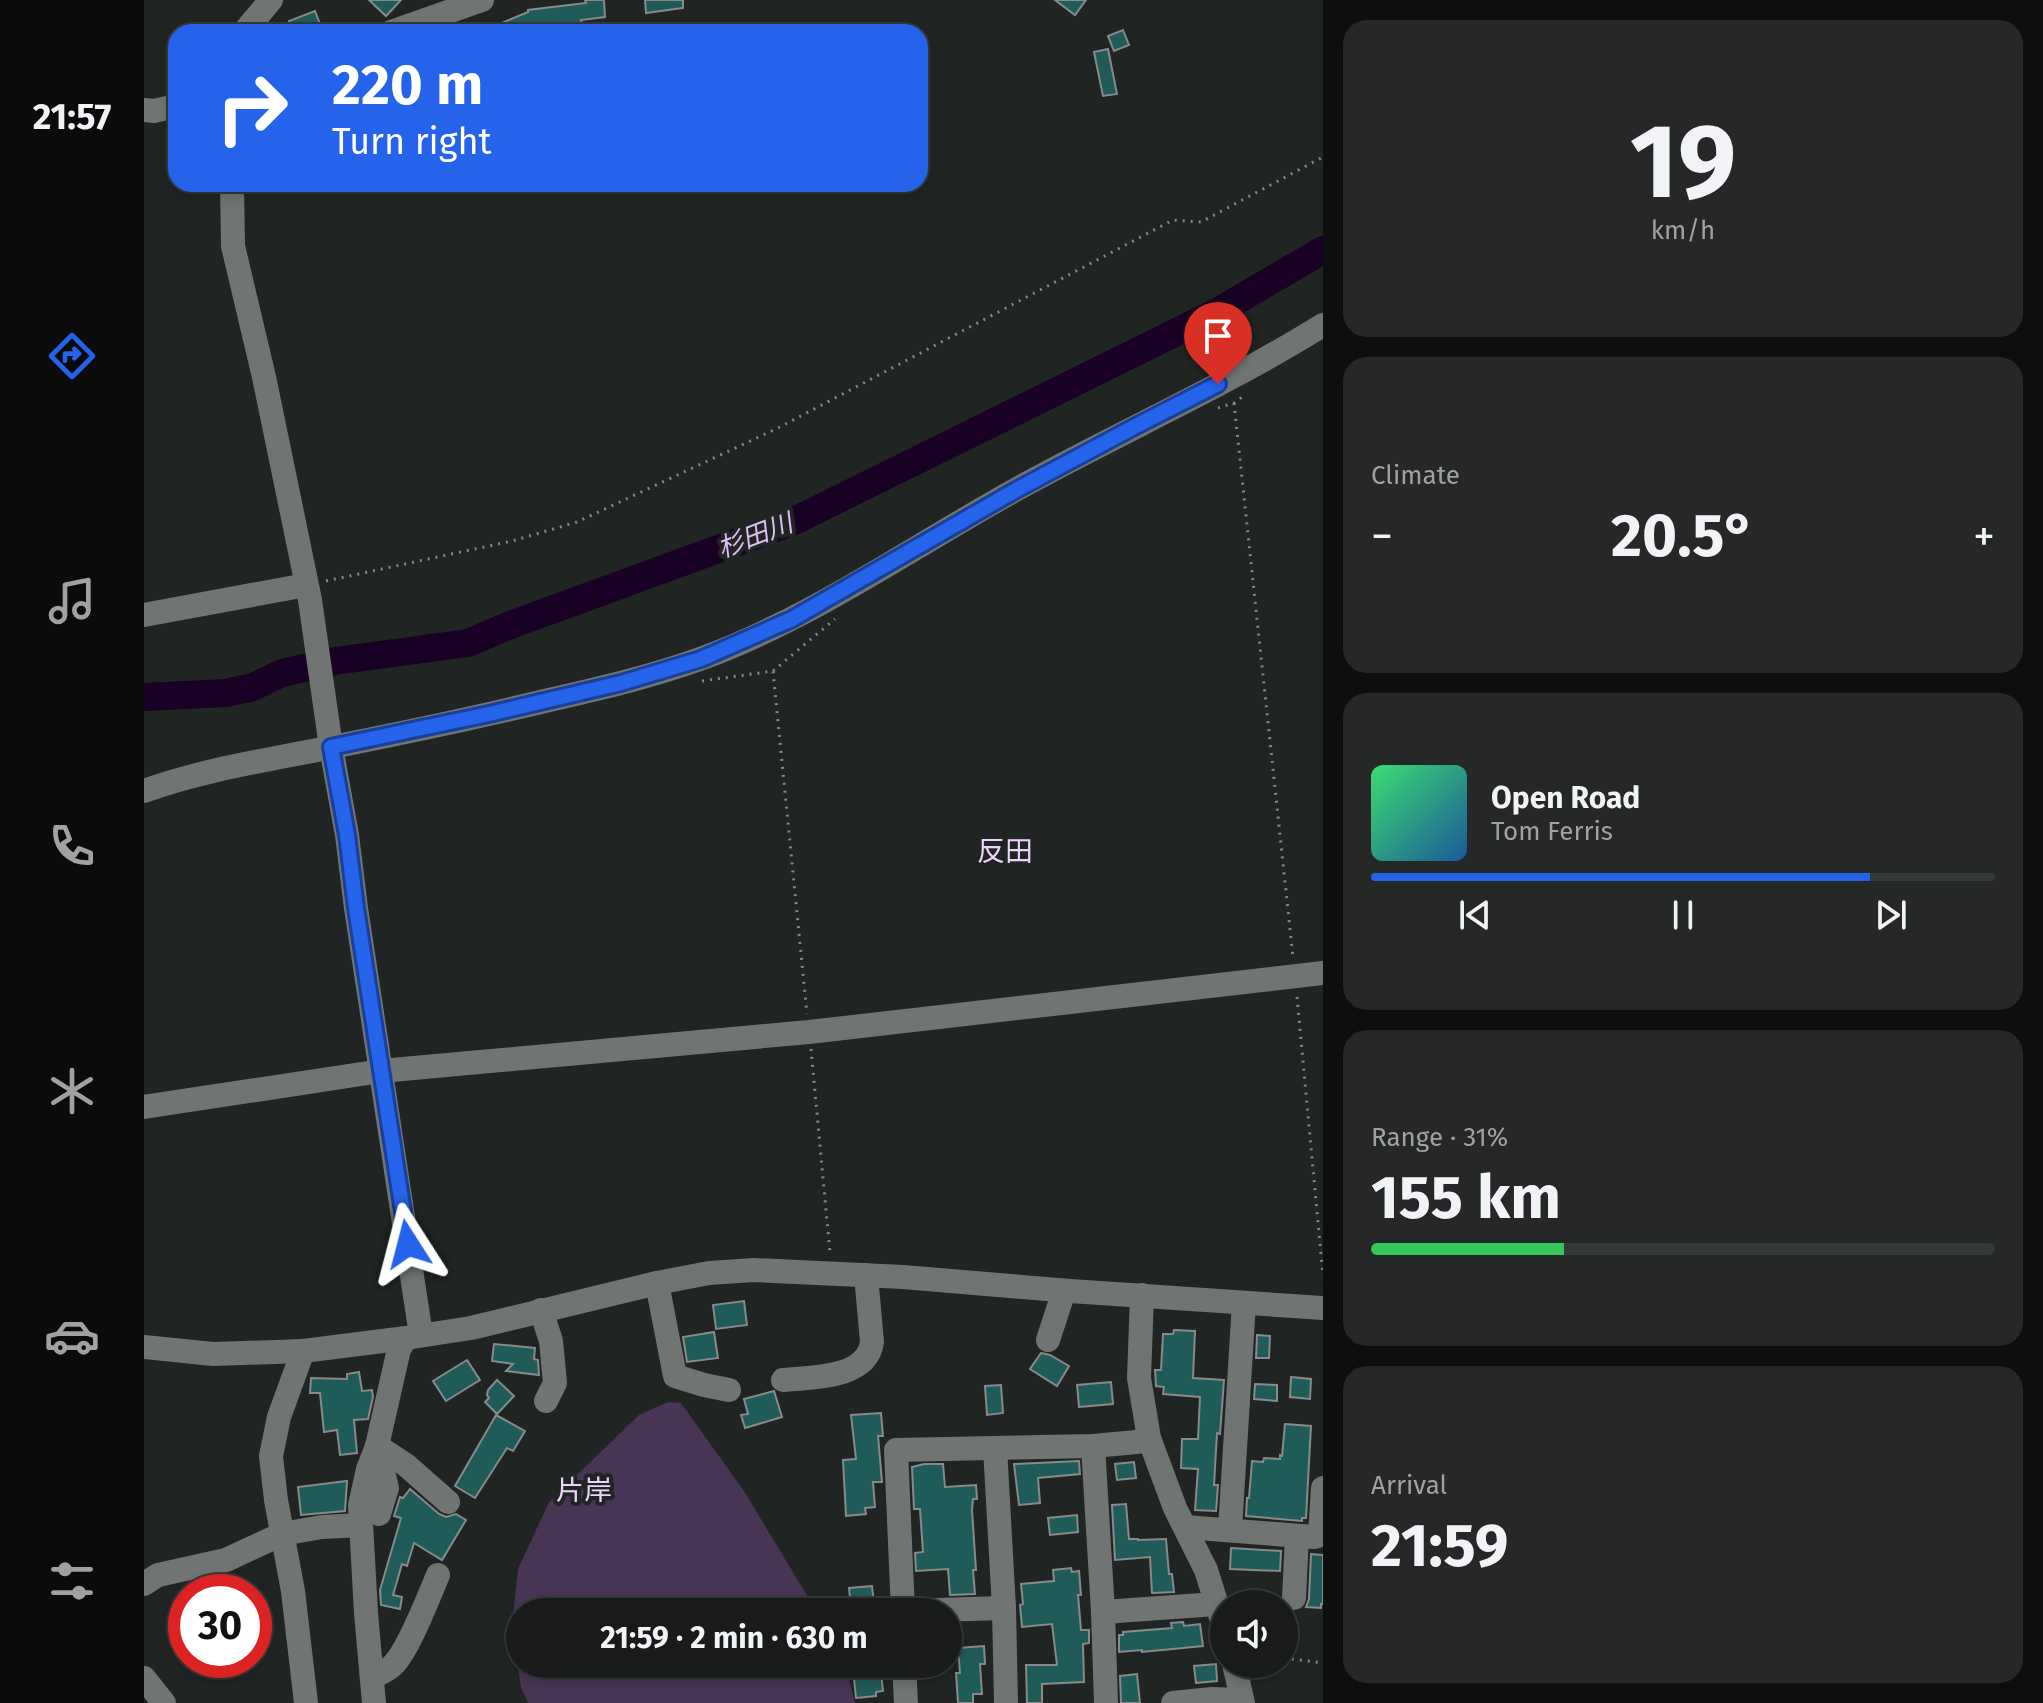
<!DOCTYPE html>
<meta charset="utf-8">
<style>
:root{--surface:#181b1a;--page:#252827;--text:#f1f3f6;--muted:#9fa1a2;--line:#363939;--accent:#2563eb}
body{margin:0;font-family:"Fira Sans","Noto Sans JP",sans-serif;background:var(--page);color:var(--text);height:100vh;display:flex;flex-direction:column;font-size:30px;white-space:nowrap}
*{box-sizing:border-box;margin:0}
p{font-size:26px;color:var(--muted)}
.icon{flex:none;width:44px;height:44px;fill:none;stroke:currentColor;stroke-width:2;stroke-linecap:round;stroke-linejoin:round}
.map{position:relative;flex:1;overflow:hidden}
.panel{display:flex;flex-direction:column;gap:20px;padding:20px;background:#0d0f0e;width:720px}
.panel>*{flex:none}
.hud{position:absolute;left:24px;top:24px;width:760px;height:168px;border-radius:24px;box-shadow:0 4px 12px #0003,0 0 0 2px var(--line);background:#2563eb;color:#fff;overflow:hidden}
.tools{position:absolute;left:1066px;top:1590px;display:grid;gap:16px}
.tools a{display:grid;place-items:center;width:88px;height:88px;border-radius:50%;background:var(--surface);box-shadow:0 4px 12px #0003,0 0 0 2px var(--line);font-size:40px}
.speed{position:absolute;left:24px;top:1574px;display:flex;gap:16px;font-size:40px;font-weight:700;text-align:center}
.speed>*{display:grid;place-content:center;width:104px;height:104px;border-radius:50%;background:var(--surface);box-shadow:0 4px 12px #0003,0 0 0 2px var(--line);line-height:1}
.speed .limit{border:12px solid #d22;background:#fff;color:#111}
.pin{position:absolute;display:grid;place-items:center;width:68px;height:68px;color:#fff;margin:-82px -34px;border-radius:50% 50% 50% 0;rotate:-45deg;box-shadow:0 0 8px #0007}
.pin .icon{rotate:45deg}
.me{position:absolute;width:88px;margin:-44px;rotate:351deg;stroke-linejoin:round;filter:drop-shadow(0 0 6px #0008)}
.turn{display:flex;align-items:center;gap:28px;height:168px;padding:0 32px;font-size:36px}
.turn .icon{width:104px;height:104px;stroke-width:2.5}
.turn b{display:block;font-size:56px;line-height:68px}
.big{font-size:60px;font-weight:700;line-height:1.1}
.panel .card{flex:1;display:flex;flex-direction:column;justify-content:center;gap:12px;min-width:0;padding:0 28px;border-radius:24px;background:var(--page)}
.panel .dial{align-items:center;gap:0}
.dial b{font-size:104px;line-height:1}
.song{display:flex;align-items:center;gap:24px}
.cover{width:96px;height:96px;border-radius:12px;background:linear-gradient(135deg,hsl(140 70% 55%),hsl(210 70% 35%))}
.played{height:8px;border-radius:4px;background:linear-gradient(90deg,var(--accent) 80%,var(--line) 80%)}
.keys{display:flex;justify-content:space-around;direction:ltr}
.heat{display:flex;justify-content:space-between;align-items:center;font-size:44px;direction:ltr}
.charge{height:12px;border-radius:6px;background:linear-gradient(90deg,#34c759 31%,var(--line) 0)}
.trip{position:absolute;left:362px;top:1598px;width:456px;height:80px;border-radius:40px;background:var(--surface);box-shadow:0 4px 12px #0003,0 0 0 2px var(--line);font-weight:700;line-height:80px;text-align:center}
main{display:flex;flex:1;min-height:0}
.tab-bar{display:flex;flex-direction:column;width:144px;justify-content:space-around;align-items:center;background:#0a0b0a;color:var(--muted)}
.tab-bar .icon{width:56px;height:56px}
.tab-bar .selected{color:var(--accent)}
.tab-bar b{font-size:36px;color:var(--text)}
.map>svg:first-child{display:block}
</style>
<main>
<nav class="tab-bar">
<b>21:57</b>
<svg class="icon selected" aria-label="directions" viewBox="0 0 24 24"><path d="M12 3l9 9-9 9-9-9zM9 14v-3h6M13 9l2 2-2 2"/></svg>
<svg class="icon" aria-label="music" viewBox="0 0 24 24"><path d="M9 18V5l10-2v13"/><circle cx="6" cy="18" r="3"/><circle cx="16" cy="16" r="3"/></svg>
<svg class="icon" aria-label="phone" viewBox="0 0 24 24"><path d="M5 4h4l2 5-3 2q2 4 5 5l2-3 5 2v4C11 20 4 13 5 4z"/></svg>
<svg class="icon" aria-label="climate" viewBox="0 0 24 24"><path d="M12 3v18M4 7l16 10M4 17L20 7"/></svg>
<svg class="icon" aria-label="car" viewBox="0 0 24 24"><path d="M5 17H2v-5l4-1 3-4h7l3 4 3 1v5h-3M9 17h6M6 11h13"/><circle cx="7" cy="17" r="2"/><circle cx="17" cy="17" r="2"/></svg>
<svg class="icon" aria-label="filters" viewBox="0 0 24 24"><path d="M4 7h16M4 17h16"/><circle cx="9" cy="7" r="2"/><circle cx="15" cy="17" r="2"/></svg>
</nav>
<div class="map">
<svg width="1179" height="1703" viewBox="0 0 1179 1703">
<rect width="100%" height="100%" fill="#202423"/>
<path fill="#483454" d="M524 1402 537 1403 600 1491 673 1612H376V1664H701L711 1703H384L377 1688 368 1626 374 1569 405 1502 495 1415Z"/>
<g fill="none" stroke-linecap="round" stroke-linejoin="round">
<path stroke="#190125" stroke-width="28" d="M0 697 82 693 109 687 138 673 191 661 324 643 369 624 648 522 1073 312 1179 250"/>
</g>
<g fill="#1f5c59" stroke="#868a8a" stroke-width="2">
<path d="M225 0H257L242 16Z"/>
<path d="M441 0H460L461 17 437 20 438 24 390 28 380 32H336L384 12V10L442 3Z"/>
<path d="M501 0H539V8L502 13Z"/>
<path d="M911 0H942L931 15Z"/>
<path d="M171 11 179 32H149L145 21Z"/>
<path d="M979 30 985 45 970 51 964 36Z"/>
<path d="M964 49 973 94 959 96 950 52Z"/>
<path d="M600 1301 603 1325 572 1329 569 1305Z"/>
<path d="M1030 1330 1051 1331 1049 1378 1080 1380 1076 1434 1073 1433 1070 1485H1074L1072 1511 1051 1510 1054 1469 1037 1468 1038 1439H1054L1056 1397 1019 1394 1020 1387 1012 1386 1011 1370H1017L1019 1334H1029Z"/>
<path d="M570 1332 574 1358 543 1362 539 1337Z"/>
<path d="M1113 1335 1126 1336 1125 1358H1112Z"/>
<path d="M350 1344 391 1348 390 1359 394 1360 395 1375 362 1371 369 1364 348 1361Z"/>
<path d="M897 1353 906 1355 925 1366 913 1386 886 1369Z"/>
<path d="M323 1360 336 1380 302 1401 289 1381Z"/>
<path d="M215 1372 218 1391 228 1390 229 1397 224 1419 210 1420 213 1453 196 1455 193 1430 180 1432 176 1393H166L167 1378 203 1379V1374Z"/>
<path d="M1147 1377 1167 1379 1166 1399 1146 1397Z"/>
<path d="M353 1380 370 1396 353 1414 341 1402 345 1398 343 1395 344 1390Z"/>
<path d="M967 1382 969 1404 935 1407 933 1385Z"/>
<path d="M1111 1384 1133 1385V1401L1110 1399Z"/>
<path d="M857 1385 859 1413 843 1415 841 1386Z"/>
<path d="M630 1391 638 1417 601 1428 597 1415 604 1414 600 1399Z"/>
<path d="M737 1413 739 1436H734L738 1482H729L731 1507 721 1508 722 1514 702 1516 699 1460 712 1459 707 1415Z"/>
<path d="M352 1415 381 1431 369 1451 363 1448 331 1498 311 1486Z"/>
<path d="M1141 1424 1167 1426 1162 1518H1158V1521L1102 1516 1103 1498H1105L1108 1461 1119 1462 1120 1458 1136 1459V1455L1138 1456Z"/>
<path d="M935 1461 936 1474 894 1478 896 1503 875 1505 870 1464Z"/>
<path d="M990 1462 992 1478 973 1480 971 1464Z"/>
<path d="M780 1464H799L801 1487 832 1485 833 1499H829L828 1510 832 1570H829L831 1594 806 1595 804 1569 772 1571 771 1553 779 1552 776 1509H770L768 1467Z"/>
<path d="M203 1481 201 1511 157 1515 154 1487Z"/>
<path d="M266 1489 295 1514 302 1517 312 1514 322 1520 298 1560 270 1543 263 1566 258 1564 249 1595 258 1597 256 1609 237 1605 236 1590 257 1518 250 1516 256 1497 259 1498Z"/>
<path d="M982 1504 985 1539H994V1540L1022 1539 1025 1574H1028L1030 1592 1008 1593 1006 1557 971 1560 968 1505Z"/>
<path d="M933 1515 934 1532 906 1535 904 1518Z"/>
<path d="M1087 1548 1137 1551 1136 1571 1086 1569Z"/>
<path d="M1167 1554 1179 1555V1604H1177V1608L1162 1607 1165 1599Z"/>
<path d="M927 1568 928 1572 935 1571 937 1595H934L937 1630H945V1643L939 1644 940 1682 898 1684V1703H883L882 1665H913L908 1624 878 1627 876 1605 879 1604 877 1584 910 1581 909 1570Z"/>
<path d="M728 1586 730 1604 707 1607 705 1588Z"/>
<path d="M1039 1622 1040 1626 1056 1624 1059 1646 998 1652V1650L975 1652V1635H979V1632L1028 1628 1027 1623Z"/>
<path d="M840 1646 841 1664H836L838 1694H829V1703H814L812 1673H816L814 1648Z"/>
<path d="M716 1664H736L739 1691 732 1692V1696L712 1698 710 1679 718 1678Z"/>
<path d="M1072 1664 1073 1681 1052 1683 1050 1666Z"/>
<path d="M993 1674 996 1703H977L976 1676Z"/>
</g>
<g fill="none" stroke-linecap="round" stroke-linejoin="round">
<g stroke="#858888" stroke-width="3" stroke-dasharray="2 6" stroke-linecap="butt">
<path d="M1090 403 1149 957"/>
<path d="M1074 408 1090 403 1102 394"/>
<path d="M182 581 368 541 433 522 634 428 1029 220 1057 222 1179 157"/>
<path d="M629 671 691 619"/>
<path d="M558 681 629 671 663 1014"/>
<path d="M1153 997 1179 1276"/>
<path d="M667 1049 686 1253"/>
<path d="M1140 1658 1179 1663"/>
</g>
<g stroke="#707473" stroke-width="24">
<path d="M100 32 127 0"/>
<path d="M247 32 338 0"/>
<path d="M0 110 10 111 32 106"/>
<path d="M88 184 89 246 120 377 166 600 187 747 203 835 212 908 277 1335"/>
<path d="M0 615 162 585"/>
<path d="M0 791C61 769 125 760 188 747 259 733 330 718 401 701 453 689 506 677 556 659 667 619 770 546 873 489 974 433 1081 386 1179 325"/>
<path d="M0 1107 237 1071 665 1032 1179 973"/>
<path d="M513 1283 531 1376 560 1385 585 1390"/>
<path d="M998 1295 995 1378 1005 1438 1031 1508 1062 1570 1080 1627"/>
<path d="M397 1310 407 1341 411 1383 402 1401"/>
<path d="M904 1340 920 1291"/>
<path d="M0 1347 69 1354 159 1351 262 1338 327 1328 513 1283 565 1273 610 1270 759 1277 926 1291 1179 1308"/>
<path d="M159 1351 135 1417 127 1456 132 1500 149 1591 162 1703"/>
<path d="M639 1380C668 1377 723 1379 728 1342L722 1275"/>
<path d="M233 1446 262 1465 304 1502"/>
<path d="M233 1446 243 1488 235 1514"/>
<path d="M949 1446 959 1612 962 1703"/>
<path d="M851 1448 860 1608 862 1703"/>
<path d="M1041 1527 1170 1537 1176 1535 1179 1488"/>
<path d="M1086 1529 1100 1303"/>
<path d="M0 1584 14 1575 82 1560 138 1534 178 1527 217 1525"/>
<path d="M1150 1598 1153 1536"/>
<path d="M758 1611 860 1608"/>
<path d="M759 1612 752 1450 949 1446 993 1442 1005 1438"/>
<path d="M959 1612 1072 1604"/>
<path d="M760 1664 762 1703"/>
<path d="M1090 1664 1099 1703"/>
<path d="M228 1677C235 1674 243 1671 249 1665 264 1651 285 1596 294 1575"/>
<path d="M0 1678 20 1703"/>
<path d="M230 1703 222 1613 216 1505 224 1469 233 1446 255 1349 262 1338"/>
<path d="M1029 1703 1068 1699 1098 1700"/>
</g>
</g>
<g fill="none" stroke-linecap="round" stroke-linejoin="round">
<g stroke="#184099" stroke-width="20">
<path id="route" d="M264 1244 212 908 203 835 187 747 345 714 477 683 557 659 648 619 872 490 990 427 1074 384"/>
</g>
<use href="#route" stroke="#2563eb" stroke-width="14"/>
</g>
<g text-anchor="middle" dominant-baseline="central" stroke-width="8" stroke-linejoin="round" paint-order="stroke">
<g font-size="26" font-style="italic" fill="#e1bef6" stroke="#202423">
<text transform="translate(611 536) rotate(-21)">杉田川</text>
</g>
<g font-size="28" fill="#ebd3fb" stroke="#202423">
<text x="861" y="851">反田</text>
<text x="440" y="1490">片岸</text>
</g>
</g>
</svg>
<div class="tools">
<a><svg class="icon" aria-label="sound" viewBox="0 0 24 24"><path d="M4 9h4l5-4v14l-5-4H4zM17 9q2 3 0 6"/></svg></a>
</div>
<div class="speed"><div class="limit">30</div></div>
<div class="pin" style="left:1074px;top:384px;background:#d93025"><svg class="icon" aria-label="arrive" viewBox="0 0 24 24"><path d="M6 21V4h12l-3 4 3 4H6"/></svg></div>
<svg class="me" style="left:264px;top:1244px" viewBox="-20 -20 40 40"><path d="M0-17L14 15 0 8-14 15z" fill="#2563eb" stroke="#fff" stroke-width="4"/></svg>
<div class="trip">21:59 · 2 min · 630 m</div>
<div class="hud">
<div class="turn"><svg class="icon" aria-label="right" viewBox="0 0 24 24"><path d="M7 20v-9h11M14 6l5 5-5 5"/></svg><div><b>220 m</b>Turn right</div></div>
</div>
</div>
<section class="panel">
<div class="card dial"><b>19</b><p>km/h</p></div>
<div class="card"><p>Climate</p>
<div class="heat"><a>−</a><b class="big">20.5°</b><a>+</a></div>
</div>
<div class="card">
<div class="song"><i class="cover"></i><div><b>Open Road</b><p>Tom Ferris</p></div></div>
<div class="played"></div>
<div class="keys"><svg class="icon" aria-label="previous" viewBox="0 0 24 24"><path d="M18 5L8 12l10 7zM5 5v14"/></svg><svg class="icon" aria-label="pause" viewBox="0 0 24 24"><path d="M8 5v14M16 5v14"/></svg><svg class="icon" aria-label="next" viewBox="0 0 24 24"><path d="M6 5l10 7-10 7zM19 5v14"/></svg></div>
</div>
<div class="card"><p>Range · 31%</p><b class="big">155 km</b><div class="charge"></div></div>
<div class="card"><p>Arrival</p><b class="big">21:59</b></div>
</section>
</main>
